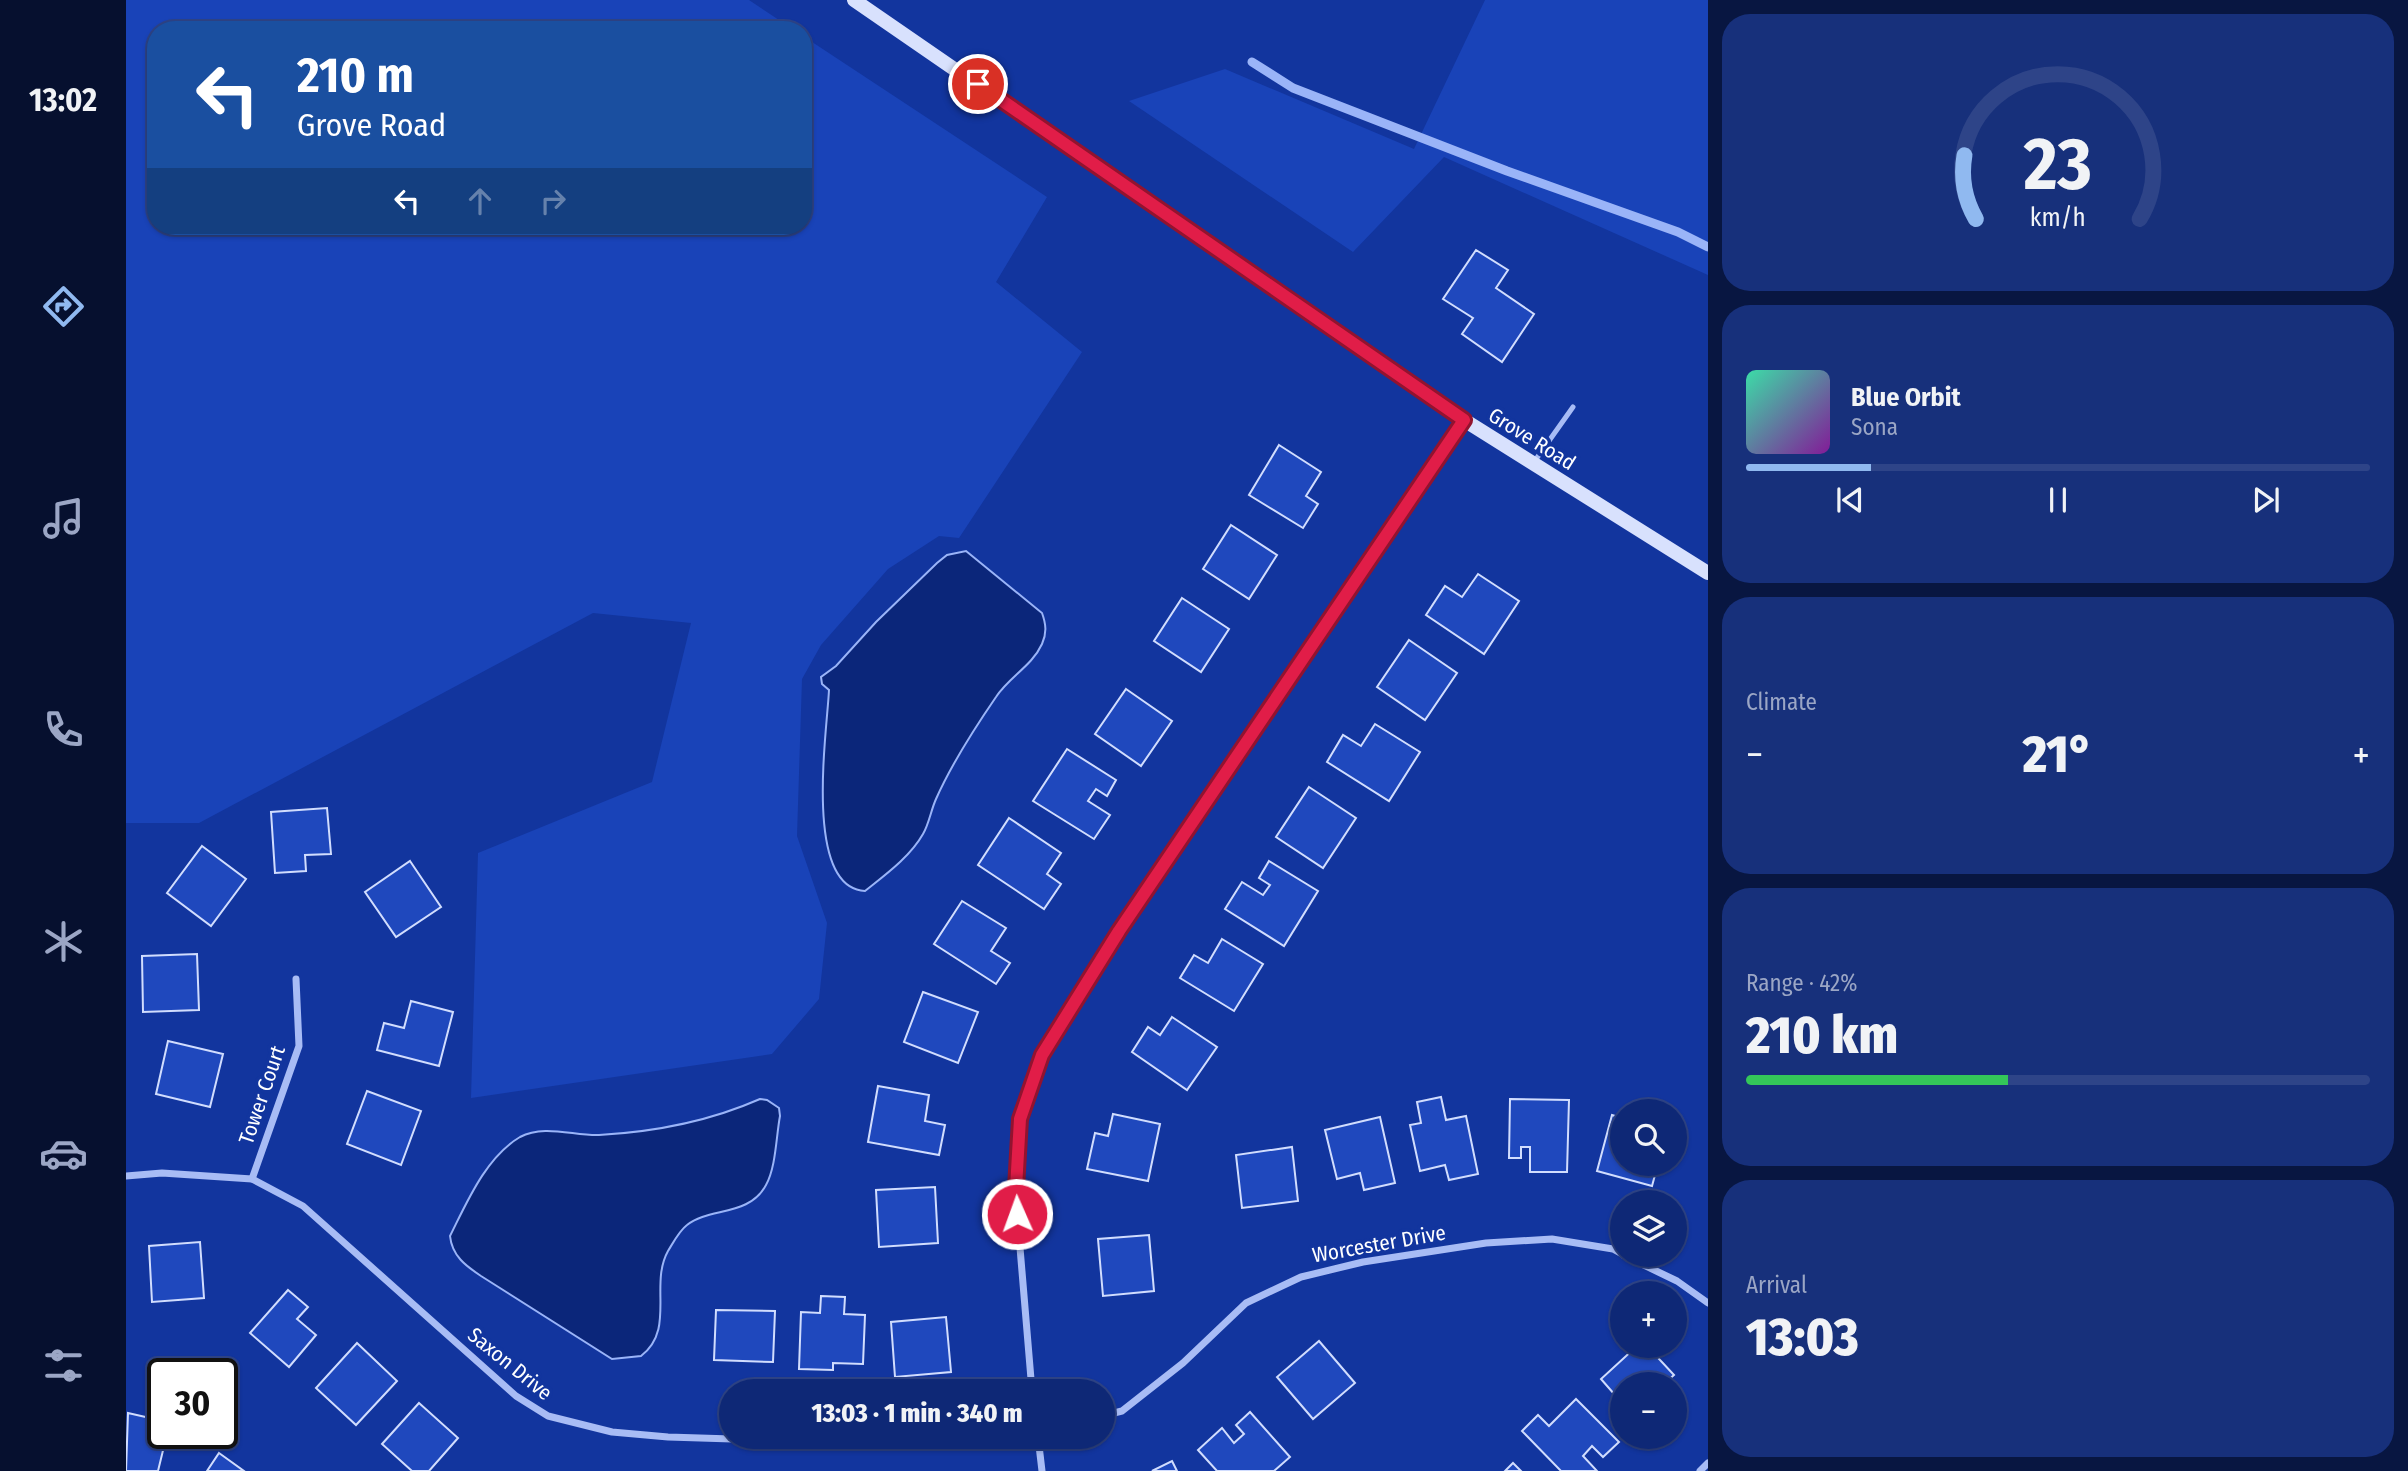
<!DOCTYPE html>
<meta charset="utf-8">
<style>
:root{--surface:#0e2876;--page:#17307b;--text:#f1f3f6;--muted:#9ba6c5;--line:#2e4488;--accent:#90b9f0}
body{margin:0;font-family:"Fira Sans Condensed",sans-serif;background:var(--page);color:var(--text);height:100vh;display:flex;flex-direction:column;font-size:26px;white-space:nowrap}
*{box-sizing:border-box;margin:0}
p{font-size:23px;color:var(--muted)}
.icon{flex:none;width:38px;height:38px;fill:none;stroke:currentColor;stroke-width:2;stroke-linecap:round;stroke-linejoin:round}
.map{position:relative;flex:1;overflow:hidden}
.panel{display:flex;flex-direction:column;gap:14px;padding:14px;background:#081641;width:700px}
.panel>*{flex:none}
.hud{position:absolute;left:21px;top:21px;width:665px;height:214px;border-radius:28px;box-shadow:0 2px 5px #0004,0 0 0 2px var(--line);background:#1a4fa0;color:#fff;overflow:hidden}
.tools{position:absolute;left:1484px;top:1099px;display:grid;gap:14px}
.tools a{display:grid;place-items:center;width:77px;height:77px;border-radius:50%;background:var(--surface);box-shadow:0 2px 5px #0004,0 0 0 2px var(--line);font-size:35px}
.speed{position:absolute;left:21px;top:1358px;display:flex;gap:14px;font-size:35px;font-weight:700;text-align:center}
.speed>*{display:grid;place-content:center;width:91px;height:91px;border-radius:50%;background:var(--surface);box-shadow:0 2px 5px #0004,0 0 0 2px var(--line);line-height:1}
.speed .limit{border:4px solid #111;border-radius:10px;background:#fff;color:#111}
.pin{position:absolute;display:grid;place-items:center;width:60px;height:60px;color:#fff;margin:-30px;border:4px solid #fff;border-radius:50%;box-shadow:0 2px 7px #0007}
.me{position:absolute;width:77px;margin:-38px;rotate:358deg;stroke-linejoin:round;filter:drop-shadow(0 0 5px #0008)}
.turn{display:flex;align-items:center;gap:24px;height:147px;padding:0 35px;font-size:32px}
.turn .icon{width:91px;height:91px;stroke-width:2.5}
.turn b{display:block;font-size:49px;line-height:60px}
.lanes{display:flex;align-items:center;height:66px;padding:0 35px;background:#0003;justify-content:center;gap:35px;direction:ltr}
.lanes .off{opacity:.35}
.big{font-size:52px;font-weight:800;line-height:1.1}
.panel .card{flex:1;display:flex;flex-direction:column;justify-content:center;gap:10px;min-width:0;padding:0 24px;border-radius:28px;background:var(--page)}
.panel .dial{align-items:center;gap:0}
.dial svg{height:182px;overflow:visible;fill:none;stroke:var(--line);stroke-width:7;stroke-linecap:round;text-anchor:middle}
.dial text{fill:var(--text);stroke:none}
.song{display:flex;align-items:center;gap:21px}
.cover{width:84px;height:84px;border-radius:10px;background:linear-gradient(135deg,hsl(160 70% 55%),hsl(290 70% 35%))}
.played{height:7px;border-radius:4px;background:linear-gradient(90deg,var(--accent) 20%,var(--line) 20%)}
.keys{display:flex;justify-content:space-around;direction:ltr}
.heat{display:flex;justify-content:space-between;align-items:center;font-size:38px;direction:ltr}
.charge{height:10px;border-radius:5px;background:linear-gradient(90deg,#34c759 42%,var(--line) 0)}
.trip{position:absolute;left:593px;top:1379px;width:396px;height:70px;border-radius:35px;background:var(--surface);box-shadow:0 2px 5px #0004,0 0 0 2px var(--line);font-weight:800;line-height:70px;text-align:center}
main{display:flex;flex:1;min-height:0}
.tab-bar{display:flex;flex-direction:column;width:126px;justify-content:space-around;align-items:center;background:#06102f;color:var(--muted)}
.tab-bar .icon{width:49px;height:49px}
.tab-bar .selected{color:var(--accent)}
.tab-bar b{font-size:32px;color:var(--text)}
.map>svg:first-child{display:block}
</style>
<main>
<nav class="tab-bar">
<b>13:02</b>
<svg class="icon selected" aria-label="directions" viewBox="0 0 24 24"><path d="M12 3l9 9-9 9-9-9zM9 14v-3h6M13 9l2 2-2 2"/></svg>
<svg class="icon" aria-label="music" viewBox="0 0 24 24"><path d="M9 18V5l10-2v13"/><circle cx="6" cy="18" r="3"/><circle cx="16" cy="16" r="3"/></svg>
<svg class="icon" aria-label="phone" viewBox="0 0 24 24"><path d="M5 4h4l2 5-3 2q2 4 5 5l2-3 5 2v4C11 20 4 13 5 4z"/></svg>
<svg class="icon" aria-label="climate" viewBox="0 0 24 24"><path d="M12 3v18M4 7l16 10M4 17L20 7"/></svg>
<svg class="icon" aria-label="car" viewBox="0 0 24 24"><path d="M5 17H2v-5l4-1 3-4h7l3 4 3 1v5h-3M9 17h6M6 11h13"/><circle cx="7" cy="17" r="2"/><circle cx="17" cy="17" r="2"/></svg>
<svg class="icon" aria-label="filters" viewBox="0 0 24 24"><path d="M4 7h16M4 17h16"/><circle cx="9" cy="7" r="2"/><circle cx="15" cy="17" r="2"/></svg>
</nav>
<div class="map">
<svg width="1582" height="1471" viewBox="0 0 1582 1471">
<rect width="100%" height="100%" fill="#12359e"/>
<g fill="#1943b8">
<path d="M0 0H623L668 30H30V226H677V36L921 197 870 282 956 352 833 538 813 536 762 569 695 645 676 679 671 836 701 923 693 999 646 1054 345 1098 352 853 526 782 565 623 467 613 73 823H0Z"/>
<path d="M1359 0H1582V275L1318 157 1227 252 1003 101 1099 69 1288 149Z"/>
</g>
<g fill="#0b267a" stroke="#9ab4f8" stroke-width="2">
<path d="M840 551 916 613C920 624 921 633 916 644 906 666 883 677 870 697 848 729 826 763 810 799 805 810 803 824 797 834 784 857 759 875 739 891 677 888 701 732 703 690L696 684 695 677 710 666 750 622 811 563 821 555Z"/>
<path d="M634 1099 641 1100 653 1108 654 1116C650 1137 650 1167 640 1185 623 1217 583 1207 561 1225 553 1231 547 1243 542 1251 523 1285 550 1329 515 1356L486 1359 355 1276C340 1266 326 1256 324 1236 341 1202 360 1157 394 1137 418 1124 448 1136 473 1135 527 1132 584 1121 634 1099Z"/>
</g>
<g fill="none" stroke-linecap="round" stroke-linejoin="round">
<path stroke="#9ab4f8" stroke-width="9" d="M1126 62 1167 88 1381 171 1552 232 1582 247"/>
</g>
<g fill="#1f48bd" stroke="#d1ddfe" stroke-width="2">
<path d="M1350 250 1382 270 1370 288 1408 314 1376 362 1336 334 1347 318 1317 299Z"/>
<path d="M1153 445 1195 472 1180 496 1192 504 1177 528 1123 495Z"/>
<path d="M1105 525 1151 555 1123 599 1077 569Z"/>
<path d="M1352 574 1393 601 1358 654 1300 615 1319 586 1336 597Z"/>
<path d="M1056 598 1103 629 1075 672 1028 641Z"/>
<path d="M1283 640 1331 673 1299 720 1251 687Z"/>
<path d="M1000 689 1046 721 1015 766 969 734Z"/>
<path d="M1249 724 1294 752 1263 801 1201 762 1217 735 1235 746Z"/>
<path d="M941 749 990 780 981 796 970 789 962 801 984 815 968 839 907 801Z"/>
<path d="M1183 787 1230 818 1197 868 1150 837Z"/>
<path d="M201 808 205 854 179 855 180 871 149 873 145 812Z"/>
<path d="M883 818 935 853 921 874 935 884 918 909 852 865Z"/>
<path d="M76 846 120 879 85 926 41 893Z"/>
<path d="M284 861 315 907 270 937 239 892Z"/>
<path d="M1143 861 1192 891 1158 946 1099 909 1116 882 1137 895 1144 885 1133 878Z"/>
<path d="M836 901 880 928 865 951 884 963 870 984 808 944Z"/>
<path d="M1096 939 1137 964 1108 1011 1054 978 1068 955 1082 963Z"/>
<path d="M71 954 73 1010 17 1012 16 956Z"/>
<path d="M797 992 852 1012 832 1063 778 1042Z"/>
<path d="M285 1001 327 1012 313 1066 251 1050 258 1023 278 1028Z"/>
<path d="M1046 1017 1091 1047 1061 1090 1006 1052 1022 1027 1034 1035Z"/>
<path d="M42 1041 97 1054 84 1107 30 1094Z"/>
<path d="M752 1086 803 1095 799 1121 819 1125 813 1155 742 1142Z"/>
<path d="M241 1091 295 1111 275 1165 221 1144Z"/>
<path d="M1315 1097 1320 1120 1340 1116 1352 1174 1323 1180 1319 1165 1294 1171 1284 1125 1295 1123 1291 1102Z"/>
<path d="M1384 1099 1443 1100 1441 1172H1404V1147H1395V1158H1383Z"/>
<path d="M987 1114 1034 1124 1022 1181 961 1169 969 1133 982 1136Z"/>
<path d="M1486 1115 1496 1118V1164H1532L1526 1186 1471 1171Z"/>
<path d="M1254 1117 1269 1183 1238 1190 1234 1173 1211 1179 1199 1130Z"/>
<path d="M1166 1147 1172 1201 1116 1208 1110 1155Z"/>
<path d="M809 1187 812 1243 753 1247 750 1190Z"/>
<path d="M1023 1235 1028 1291 977 1296 972 1239Z"/>
<path d="M74 1242 78 1298 26 1302 23 1246Z"/>
<path d="M162 1290 182 1307 171 1319 190 1335 163 1367 124 1333Z"/>
<path d="M695 1296 719 1297 718 1314 739 1315 737 1364 707 1363V1370L673 1369 675 1312 694 1313Z"/>
<path d="M590 1310 649 1311 647 1362 588 1360Z"/>
<path d="M820 1317 825 1372 769 1377 765 1322Z"/>
<path d="M1193 1341 1229 1383 1187 1419 1151 1377Z"/>
<path d="M231 1343 271 1381 230 1425 190 1388Z"/>
<path d="M1511 1346H1521L1548 1375 1538 1384H1496V1403L1475 1379Z"/>
<path d="M1450 1399 1493 1442 1477 1457 1466 1446 1457 1456 1471 1471H1435L1396 1431 1412 1415 1423 1426Z"/>
<path d="M293 1403 332 1438 303 1471H286L256 1444Z"/>
<path d="M1124 1412 1164 1457 1148 1471H1091L1072 1450 1096 1428 1108 1443 1118 1434 1110 1425Z"/>
<path d="M2 1413 24 1418 22 1429 41 1434 32 1471H0Z"/>
<path d="M93 1453 118 1471H81Z"/>
<path d="M1046 1461 1051 1471H1026Z"/>
<path d="M1387 1463 1395 1471H1379Z"/>
</g>
<g fill="none" stroke-linecap="round" stroke-linejoin="round">
<path stroke="#a8bcf5" stroke-width="5" d="M1408 462 1447 407"/>
<g stroke="#a8bcf5" stroke-width="7">
<path d="M0 1176 36 1173 126 1179 177 1206 390 1396 422 1416 486 1432 542 1437 702 1442 802 1437"/>
<path d="M126 1179 173 1046 170 979"/>
<path d="M1497 1255 1551 1281 1582 1303"/>
<path d="M906 1391 889 1188 894 1119 916 1055 993 931 1338 420"/>
<path d="M976 1416 996 1411 1057 1363 1120 1303 1175 1277 1237 1262 1360 1243 1426 1239 1487 1249 1496 1254"/>
<path d="M912 1437 916 1471"/>
<path d="M1574 1471 1582 1463"/>
</g>
<path stroke="#d8e1fd" stroke-width="14" d="M728 0 1338 420 1582 573"/>
</g>
<g fill="none" stroke-linecap="round" stroke-linejoin="round">
<g stroke="#92132f" stroke-width="18">
<path id="route" d="M852 84 1338 420 993 931 916 1055 894 1119 890 1188 891 1214"/>
</g>
<use href="#route" stroke="#e11d48" stroke-width="12"/>
</g>
<g text-anchor="middle" dominant-baseline="central" stroke-width="7" stroke-linejoin="round" paint-order="stroke">
<g font-size="21" fill="#fff" stroke="#12359e">
<text transform="translate(1406 439) rotate(32)">Grove Road</text>
<text transform="translate(136 1095) rotate(-71)">Tower Court</text>
<text transform="translate(1253 1244) rotate(-10)">Worcester Drive</text>
<text transform="translate(384 1364) rotate(39)">Saxon Drive</text>
</g>
</g>
</svg>
<div class="tools">
<a><svg class="icon" aria-label="search" viewBox="0 0 24 24"><circle cx="10" cy="10" r="6"/><path d="M15 15l6 6"/></svg></a>
<a><svg class="icon" aria-label="layers" viewBox="0 0 24 24"><path d="M12 4l9 5-9 5-9-5zM3 14l9 5 9-5"/></svg></a>
<a>+</a>
<a>−</a>
</div>
<div class="speed"><div class="limit">30</div></div>
<div class="pin" style="left:852px;top:84px;background:#d93025"><svg class="icon" aria-label="arrive" viewBox="0 0 24 24"><path d="M6 21V4h12l-3 4 3 4H6"/></svg></div>
<svg class="me" style="left:891px;top:1214px" viewBox="-20 -20 40 40"><circle r="17" fill="#e11d48" stroke="#fff" stroke-width="3"/><path d="M0-11L8 9 0 5-8 9z" fill="#fff"/></svg>
<div class="trip">13:03 · 1 min · 340 m</div>
<div class="hud">
<div class="turn"><svg class="icon" aria-label="left" viewBox="0 0 24 24"><path d="M17 20v-9H6M10 6l-5 5 5 5"/></svg><div><b>210 m</b>Grove Road</div></div>
<div class="lanes"><svg class="icon" aria-label="left" viewBox="0 0 24 24"><path d="M17 20v-9H6M10 6l-5 5 5 5"/></svg><svg class="icon off" aria-label="ahead" viewBox="0 0 24 24"><path d="M12 20V5M6 11l6-6 6 6"/></svg><svg class="icon off" aria-label="right" viewBox="0 0 24 24"><path d="M7 20v-9h11M14 6l5 5-5 5"/></svg></div>
</div>
</div>
<section class="panel">
<div class="card dial"><svg viewBox="0 0 100 80">
<path d="M14 69A42 42 0 1 1 86 69"/>
<path d="M14 69A42 42 0 0 1 9 41" stroke="#90b9f0"/>
<text x="50" y="56" font-size="32" font-weight="700">23</text>
<text x="50" y="72" font-size="11">km/h</text>
</svg></div>
<div class="card">
<div class="song"><i class="cover"></i><div><b>Blue Orbit</b><p>Sona</p></div></div>
<div class="played"></div>
<div class="keys"><svg class="icon" aria-label="previous" viewBox="0 0 24 24"><path d="M18 5L8 12l10 7zM5 5v14"/></svg><svg class="icon" aria-label="pause" viewBox="0 0 24 24"><path d="M8 5v14M16 5v14"/></svg><svg class="icon" aria-label="next" viewBox="0 0 24 24"><path d="M6 5l10 7-10 7zM19 5v14"/></svg></div>
</div>
<div class="card"><p>Climate</p>
<div class="heat"><a>−</a><b class="big">21°</b><a>+</a></div>
</div>
<div class="card"><p>Range · 42%</p><b class="big">210 km</b><div class="charge"></div></div>
<div class="card"><p>Arrival</p><b class="big">13:03</b></div>
</section>
</main>
